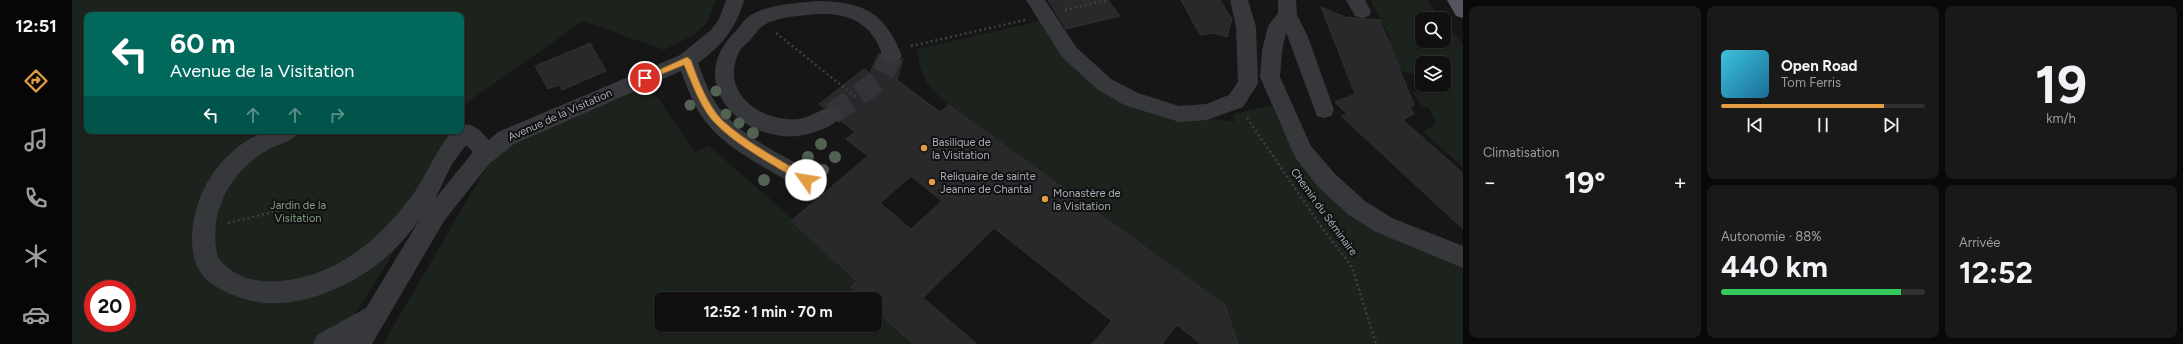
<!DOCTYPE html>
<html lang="fr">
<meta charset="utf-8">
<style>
:root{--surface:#101011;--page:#19191a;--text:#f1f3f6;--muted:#9c9d9f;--line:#303031;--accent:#e29d43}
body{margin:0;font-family:Figtree,sans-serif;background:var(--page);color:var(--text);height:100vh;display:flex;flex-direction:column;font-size:15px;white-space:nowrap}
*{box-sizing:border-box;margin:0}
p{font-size:13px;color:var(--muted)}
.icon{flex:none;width:22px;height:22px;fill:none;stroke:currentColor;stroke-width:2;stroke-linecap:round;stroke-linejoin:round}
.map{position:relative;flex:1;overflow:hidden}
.sheet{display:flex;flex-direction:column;gap:6px;padding:6px;background:#090909;width:720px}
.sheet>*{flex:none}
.guide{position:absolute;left:12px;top:12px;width:380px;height:122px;border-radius:8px;box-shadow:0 1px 3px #0004,0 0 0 1px var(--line);background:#00695c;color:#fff;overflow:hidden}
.fabs{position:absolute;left:1343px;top:12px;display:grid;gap:8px}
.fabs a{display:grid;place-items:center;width:36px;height:36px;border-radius:8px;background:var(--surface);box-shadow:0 1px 3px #0004,0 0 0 1px var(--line);font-size:20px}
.speed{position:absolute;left:12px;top:280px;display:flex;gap:8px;font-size:20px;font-weight:700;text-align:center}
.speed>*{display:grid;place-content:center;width:52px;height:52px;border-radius:50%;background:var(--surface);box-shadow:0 1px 3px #0004,0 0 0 1px var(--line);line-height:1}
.speed .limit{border:6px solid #d22;background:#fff;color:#111}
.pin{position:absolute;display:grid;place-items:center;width:34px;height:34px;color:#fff;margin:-17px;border:2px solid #fff;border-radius:50%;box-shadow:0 1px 4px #0007}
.me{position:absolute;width:44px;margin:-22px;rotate:302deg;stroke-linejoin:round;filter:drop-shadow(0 0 3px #0008)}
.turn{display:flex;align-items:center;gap:14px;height:84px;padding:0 20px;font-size:18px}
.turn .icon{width:52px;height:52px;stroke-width:2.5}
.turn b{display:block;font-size:28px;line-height:34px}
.lanes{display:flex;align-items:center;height:38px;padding:0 20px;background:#0003;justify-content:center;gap:20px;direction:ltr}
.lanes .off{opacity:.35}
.big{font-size:30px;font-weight:700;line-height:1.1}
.sheet .widget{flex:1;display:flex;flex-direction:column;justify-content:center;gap:6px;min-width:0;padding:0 14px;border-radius:8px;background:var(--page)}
.sheet .dial{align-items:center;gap:0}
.dial b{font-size:52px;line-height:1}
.song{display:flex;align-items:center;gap:12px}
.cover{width:48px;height:48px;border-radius:6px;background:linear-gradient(135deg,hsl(190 70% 55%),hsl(200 70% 35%))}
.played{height:4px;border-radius:2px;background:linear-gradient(90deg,var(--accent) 80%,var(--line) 80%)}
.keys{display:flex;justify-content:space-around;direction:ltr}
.heat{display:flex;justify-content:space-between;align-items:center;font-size:22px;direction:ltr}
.charge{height:6px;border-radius:3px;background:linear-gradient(90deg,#34c759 88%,var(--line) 0)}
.sheet .tiles{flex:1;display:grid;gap:6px;grid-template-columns:repeat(3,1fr)}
.widget:first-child{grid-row:span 2}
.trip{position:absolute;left:582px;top:292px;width:228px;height:40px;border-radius:8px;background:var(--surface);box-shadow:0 1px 3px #0004,0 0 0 1px var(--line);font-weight:700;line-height:40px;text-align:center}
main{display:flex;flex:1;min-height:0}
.dock{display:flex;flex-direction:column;width:72px;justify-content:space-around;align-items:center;background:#060607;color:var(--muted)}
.dock .icon{width:28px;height:28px}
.dock .on{color:var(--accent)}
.dock b{font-size:18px;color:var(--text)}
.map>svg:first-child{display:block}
</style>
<main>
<nav class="dock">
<b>12:51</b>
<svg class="icon on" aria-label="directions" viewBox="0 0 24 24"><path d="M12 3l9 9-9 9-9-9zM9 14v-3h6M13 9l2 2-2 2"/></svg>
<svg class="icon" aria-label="music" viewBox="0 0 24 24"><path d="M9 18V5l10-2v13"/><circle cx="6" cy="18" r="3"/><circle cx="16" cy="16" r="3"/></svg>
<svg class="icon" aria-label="phone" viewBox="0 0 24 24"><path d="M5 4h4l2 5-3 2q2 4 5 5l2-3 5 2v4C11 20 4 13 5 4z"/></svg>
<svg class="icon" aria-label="climate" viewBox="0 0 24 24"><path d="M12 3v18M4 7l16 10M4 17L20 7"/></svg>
<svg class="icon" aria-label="car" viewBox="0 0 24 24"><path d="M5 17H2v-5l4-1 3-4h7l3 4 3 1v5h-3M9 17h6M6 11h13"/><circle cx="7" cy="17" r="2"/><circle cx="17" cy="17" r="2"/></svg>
</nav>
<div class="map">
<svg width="1391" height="344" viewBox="0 0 1391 344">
<rect width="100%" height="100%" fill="#161617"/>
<g fill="#1c221c" fill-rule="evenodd">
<path d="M0 0H644L635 23 620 36 592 50 511 21 389 107V15H15V131H380L383 155 264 344H0ZM21 289H55V323H21Z"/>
<path d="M1298 0H1355L1369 19H1350V41H1372V22L1391 44V167L1351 132 1364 123 1357 108 1350 106 1341 92H1353L1344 74 1328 71 1314 40 1319 39ZM1350 63H1372V85H1350Z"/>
<path d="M968 21 1055 106 1104 121 1143 119 1162 122V114L1200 105 1208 125 1232 161 1261 196 1391 263V344H1166L1153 305 877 105C856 87 847 78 846 49Z"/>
<path d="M558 90C570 91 578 91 587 99L623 152 637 146 721 219 719 221 774 270 794 273 779 287 792 299H589V325H803V309L841 344H311L418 161 442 142Z"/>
</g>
<g fill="#29292b" stroke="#303033" fill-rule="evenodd">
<path d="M976 0H1036L1048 16 994 29Z"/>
<path d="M1109 0H1148L1160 19 1155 37 1142 33 1128 35Z"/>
<path d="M1249 7 1273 17 1308 20 1342 105 1338 107 1342 114 1331 120 1391 173V229L1269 116 1275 114 1263 102 1283 94Z"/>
<path d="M518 43 534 71 490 90 487 85 476 89 463 66Z"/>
<path d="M807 53 812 62 820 64 827 62 831 58 825 80 868 112 877 105 1153 305 1166 344H1129L1105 325 1090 344H1020L1040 321 922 228 851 298 905 344H841L803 309V299H792L779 287 785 281 719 221 796 156 774 139 783 132 768 120 771 113 768 107 760 105 752 108 747 104 792 69 798 73ZM839 176 870 201 839 229 808 203Z"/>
</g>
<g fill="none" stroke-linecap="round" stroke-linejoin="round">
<path stroke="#333437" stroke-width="22" stroke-dasharray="22 11" stroke-linecap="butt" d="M760 114 807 80 820 56"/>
<g stroke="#3d3f43" stroke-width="2.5" stroke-dasharray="2 3" stroke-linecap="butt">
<path d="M993 10 1035 0"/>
<path d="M704 33 784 97"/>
<path d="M839 46 953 20"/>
<path d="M1175 118 1248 225 1280 267 1304 344"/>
<path d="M156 223 230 205"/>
</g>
<g fill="#37383c" fill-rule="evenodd">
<path d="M654 0H672C665 27 649 47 626 63 632 79 638 96 648 109 671 138 711 155 742 173L745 180 742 187 734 189 726 187C695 168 655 150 633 121 622 106 615 88 609 71L442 144 417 164 372 221 300 344H241L245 335 294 308 348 219C338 233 327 246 314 257 275 291 211 317 161 295 149 290 134 283 127 270 121 259 120 248 120 236 122 191 150 149 192 132 201 128 217 131 228 131 222 141 207 144 197 149 158 171 135 213 146 258 151 263 157 270 164 273 177 281 193 282 208 281 264 276 306 241 339 197 355 176 363 150 381 131H389V125C401 121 409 132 417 140L426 132 608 55 639 30 647 19ZM394 145 401 152 363 199 380 164Z"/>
<path d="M954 0H973L1004 47 1039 79 1066 93 1107 106 1134 104 1157 95 1166 82 1164 27 1158 0H1176L1184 27 1186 83 1183 88 1171 107 1135 120 1107 122 1052 105 1025 89 990 57Z"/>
<path d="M1206 0H1224L1225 15 1236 37 1262 110 1259 116 1252 118 1245 116 1214 32 1210 51 1208 77 1239 146 1263 174 1293 201 1320 218 1391 246V268L1304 232 1277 215 1247 188 1223 157 1188 77 1190 51 1196 26 1206 13Z"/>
<path d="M1274 0H1293L1299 11 1297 16 1290 18 1283 16Z"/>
<path d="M747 1C793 2 813 13 830 56L827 61 820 63 813 61C809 54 808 46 803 39 788 15 762 12 736 15 723 16 703 18 692 25 686 29 682 36 677 41 674 44 669 48 667 52 647 93 689 122 726 119 739 117 748 110 760 106L767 108 770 114C764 125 752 129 740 133 680 152 608 87 662 33 668 27 672 19 679 15 697 4 726 3 747 1Z"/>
</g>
<path fill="#53565b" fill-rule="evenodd" d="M1375 0H1391V18L1384 16Z"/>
</g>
<g fill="#526252">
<circle cx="644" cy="91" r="5.5"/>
<circle cx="618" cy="105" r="5.5"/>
<circle cx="654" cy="114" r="5.5"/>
<circle cx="667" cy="123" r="5.5"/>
<circle cx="681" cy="133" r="6"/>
<circle cx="749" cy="144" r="6"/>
<circle cx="736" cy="157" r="6"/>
<circle cx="763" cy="157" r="6"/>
<circle cx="751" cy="170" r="6"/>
<circle cx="692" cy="180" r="6"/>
</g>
<path fill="#e29d43" stroke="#93662c" d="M615 57 619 60C626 80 635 104 650 120 675 143 708 160 737 177V183H731C704 166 666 147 644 124 629 110 620 83 612 65L573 81 569 78Z"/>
<g fill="#e29d43" stroke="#111112" stroke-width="1.5">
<circle cx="852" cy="148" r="4"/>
<circle cx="860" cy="182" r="4"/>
<circle cx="973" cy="199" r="4"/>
</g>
<g text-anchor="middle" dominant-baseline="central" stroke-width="4" stroke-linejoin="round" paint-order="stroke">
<g font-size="11" fill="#a9aeb6" stroke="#111112">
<text transform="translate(488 115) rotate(-24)">Avenue de la Visitation</text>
<text transform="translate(1252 212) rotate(54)">Chemin du Séminaire</text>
</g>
<g font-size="11" fill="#a9aeb6" stroke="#111112" text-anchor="start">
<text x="860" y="142">Basilique de<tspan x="860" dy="13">la Visitation</tspan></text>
<text x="868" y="176">Reliquaire de sainte<tspan x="868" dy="13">Jeanne de Chantal</tspan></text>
<text x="981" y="193">Monastère de<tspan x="981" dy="13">la Visitation</tspan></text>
</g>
<g font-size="11" fill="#83a082" stroke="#111112">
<text x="226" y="205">Jardin de la<tspan x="226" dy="13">Visitation</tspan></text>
</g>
</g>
</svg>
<div class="fabs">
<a><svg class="icon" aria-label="search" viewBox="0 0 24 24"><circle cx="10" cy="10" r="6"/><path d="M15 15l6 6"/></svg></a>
<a><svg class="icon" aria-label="layers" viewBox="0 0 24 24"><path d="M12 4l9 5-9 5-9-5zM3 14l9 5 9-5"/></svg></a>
</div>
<div class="speed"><div class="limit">20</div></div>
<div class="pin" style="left:573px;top:78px;background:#d93025"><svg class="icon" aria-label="arrive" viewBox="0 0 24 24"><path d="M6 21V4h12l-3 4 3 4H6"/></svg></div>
<svg class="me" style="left:734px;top:180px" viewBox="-20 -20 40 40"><circle r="19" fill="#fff"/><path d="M0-13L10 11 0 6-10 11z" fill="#e29d43"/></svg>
<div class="trip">12:52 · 1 min · 70 m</div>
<div class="guide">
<div class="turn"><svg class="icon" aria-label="left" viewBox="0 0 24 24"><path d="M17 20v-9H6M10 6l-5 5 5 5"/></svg><div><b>60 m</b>Avenue de la Visitation</div></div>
<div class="lanes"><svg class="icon" aria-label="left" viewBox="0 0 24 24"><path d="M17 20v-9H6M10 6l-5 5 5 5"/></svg><svg class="icon off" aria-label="ahead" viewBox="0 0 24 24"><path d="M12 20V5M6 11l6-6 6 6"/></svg><svg class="icon off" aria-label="ahead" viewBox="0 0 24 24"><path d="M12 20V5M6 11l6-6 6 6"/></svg><svg class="icon off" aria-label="right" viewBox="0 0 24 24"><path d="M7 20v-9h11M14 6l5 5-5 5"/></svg></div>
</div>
</div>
<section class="sheet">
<div class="tiles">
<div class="widget"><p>Climatisation</p>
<div class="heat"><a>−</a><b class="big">19°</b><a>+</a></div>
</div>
<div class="widget">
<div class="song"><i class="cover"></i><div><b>Open Road</b><p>Tom Ferris</p></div></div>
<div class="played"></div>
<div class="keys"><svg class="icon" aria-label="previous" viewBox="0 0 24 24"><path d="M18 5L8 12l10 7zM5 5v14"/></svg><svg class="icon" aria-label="pause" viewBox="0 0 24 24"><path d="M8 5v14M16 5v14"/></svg><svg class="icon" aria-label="next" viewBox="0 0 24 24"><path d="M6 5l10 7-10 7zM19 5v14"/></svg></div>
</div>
<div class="widget dial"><b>19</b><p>km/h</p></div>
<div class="widget"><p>Autonomie · 88%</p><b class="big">440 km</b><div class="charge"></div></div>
<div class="widget"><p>Arrivée</p><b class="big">12:52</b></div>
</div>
</section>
</main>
